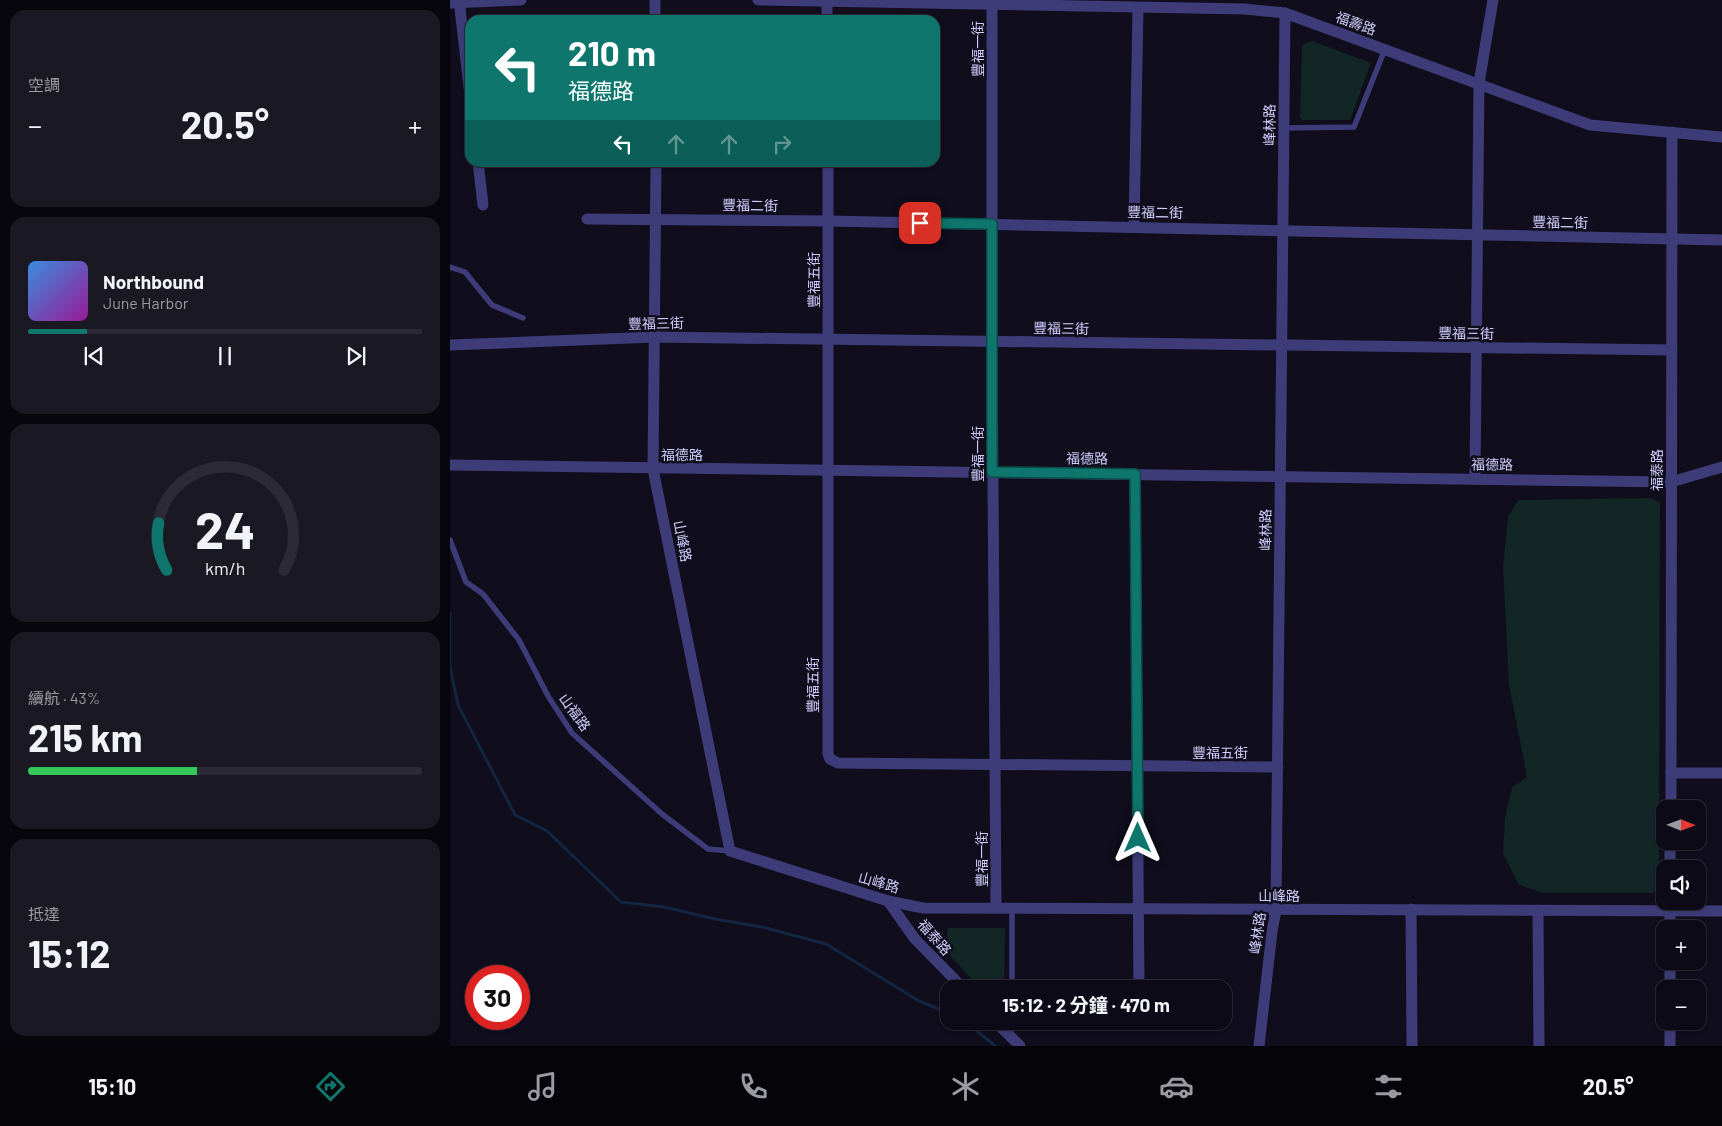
<!DOCTYPE html>
<html lang="zh-TW">
<meta charset="utf-8">
<style>
:root{--surface:#0c0a16;--page:#1a1823;--text:#f1f3f6;--muted:#9a9aa1;--line:#2c2b35;--accent:#0f766e}
body{margin:0;font-family:Barlow,"Noto Sans TC",sans-serif;background:var(--page);color:var(--text);height:100vh;display:flex;flex-direction:column;font-size:19px;white-space:nowrap}
*{box-sizing:border-box;margin:0}
p{font-size:16px;color:var(--muted)}
.icon{flex:none;width:28px;height:28px;fill:none;stroke:currentColor;stroke-width:2;stroke-linecap:round;stroke-linejoin:round}
.map{position:relative;flex:1;overflow:hidden}
.panel{display:flex;flex-direction:column;gap:10px;padding:10px;background:#07060c;width:450px}
.panel>*{flex:none}
.top-card{position:absolute;left:15px;top:15px;width:475px;height:152px;border-radius:15px;box-shadow:0 1px 4px #0004,0 0 0 1px var(--line);background:#0f766e;color:#fff;overflow:hidden}
.needle{width:32px;rotate:91deg}
.buttons{position:absolute;left:1206px;top:800px;display:grid;gap:10px}
.buttons a{display:grid;place-items:center;width:50px;height:50px;border-radius:10px;background:var(--surface);box-shadow:0 1px 4px #0004,0 0 0 1px var(--line);font-size:25px}
.speed{position:absolute;left:15px;top:965px;display:flex;gap:10px;font-size:25px;font-weight:700;text-align:center}
.speed>*{display:grid;place-content:center;width:65px;height:65px;border-radius:50%;background:var(--surface);box-shadow:0 1px 4px #0004,0 0 0 1px var(--line);line-height:1}
.speed .limit{border:8px solid #d22;background:#fff;color:#111}
.pin{position:absolute;display:grid;place-items:center;width:42px;height:42px;color:#fff;margin:-21px;border-radius:10px;box-shadow:0 2px 8px #0006}
.me{position:absolute;width:55px;margin:-28px;rotate:0deg;stroke-linejoin:round;filter:drop-shadow(0 0 4px #0008)}
.turn{display:flex;align-items:center;gap:18px;height:105px;padding:0 20px;font-size:22px}
.turn .icon{width:65px;height:65px;stroke-width:2.5}
.turn b{display:block;font-size:35px;line-height:42px}
.lanes{display:flex;align-items:center;height:48px;padding:0 20px;background:#0003;justify-content:center;gap:25px;direction:ltr}
.lanes .off{opacity:.35}
.big{font-size:38px;font-weight:700;line-height:1.1}
.panel .tile{flex:1;display:flex;flex-direction:column;justify-content:center;gap:8px;min-width:0;padding:0 18px;border-radius:15px;background:var(--page)}
.panel .dial{align-items:center;gap:0}
.dial svg{height:130px;overflow:visible;fill:none;stroke:var(--line);stroke-width:7;stroke-linecap:round;text-anchor:middle}
.dial text{fill:var(--text);stroke:none}
.song{display:flex;align-items:center;gap:15px}
.cover{width:60px;height:60px;border-radius:8px;background:linear-gradient(135deg,hsl(210 70% 55%),hsl(300 70% 35%))}
.played{height:5px;border-radius:2px;background:linear-gradient(90deg,var(--accent) 15%,var(--line) 15%)}
.keys{display:flex;justify-content:space-around;direction:ltr}
.heat{display:flex;justify-content:space-between;align-items:center;font-size:28px;direction:ltr}
.charge{height:8px;border-radius:4px;background:linear-gradient(90deg,#34c759 43%,var(--line) 0)}
.trip{position:absolute;left:490px;top:980px;width:292px;height:50px;border-radius:15px;background:var(--surface);box-shadow:0 1px 4px #0004,0 0 0 1px var(--line);font-weight:700;line-height:50px;text-align:center}
.menu{display:flex;height:80px;justify-content:space-around;align-items:center;background:#050409;color:var(--muted)}
.menu .icon{width:35px;height:35px}
.menu .selected{color:var(--accent)}
.menu b{font-size:22px;color:var(--text)}
main{display:flex;flex:1;min-height:0}
.map>svg:first-child{display:block}
</style>
<main>
<section class="panel">
<div class="tile"><p>空調</p>
<div class="heat"><a>−</a><b class="big">20.5°</b><a>+</a></div>
</div>
<div class="tile">
<div class="song"><i class="cover"></i><div><b>Northbound</b><p>June Harbor</p></div></div>
<div class="played"></div>
<div class="keys"><svg class="icon" aria-label="previous" viewBox="0 0 24 24"><path d="M18 5L8 12l10 7zM5 5v14"/></svg><svg class="icon" aria-label="pause" viewBox="0 0 24 24"><path d="M8 5v14M16 5v14"/></svg><svg class="icon" aria-label="next" viewBox="0 0 24 24"><path d="M6 5l10 7-10 7zM19 5v14"/></svg></div>
</div>
<div class="tile dial"><svg viewBox="0 0 100 80">
<path d="M14 69A42 42 0 1 1 86 69"/>
<path d="M14 69A42 42 0 0 1 9 40" stroke="#0f766e"/>
<text x="50" y="56" font-size="32" font-weight="700">24</text>
<text x="50" y="72" font-size="11">km/h</text>
</svg></div>
<div class="tile"><p>續航 · 43%</p><b class="big">215 km</b><div class="charge"></div></div>
<div class="tile"><p>抵達</p><b class="big">15:12</b></div>
</section>
<div class="map">
<svg width="1272" height="1046" viewBox="0 0 1272 1046">
<rect width="100%" height="100%" fill="#100d1d"/>
<g fill="#112625">
<path d="M862 41 921 63 900 120H852L850 117 852 45Z"/>
<path d="M1201 498 1210 503 1209 887 1203 893H1093L1069 885 1053 854 1055 818 1062 787 1077 777 1059 685 1053 567 1058 517 1068 500Z"/>
<path d="M498 928H555L554 989H531L492 947 497 937Z"/>
</g>
<g fill="none" stroke-linecap="round" stroke-linejoin="round">
<g stroke="#122641" stroke-width="3">
<path d="M0 613V665"/>
<path d="M0 666 8 705 65 815 97 831 171 902 214 907 265 919 312 927 376 944 469 1001 499 1013"/>
<path d="M515 1021 545 1046"/>
</g>
<g stroke="#3d3c78" stroke-width="5.5">
<path d="M834 128 904 127 935 49"/>
<path d="M0 267 15 272 42 305 73 318"/>
<path d="M0 540 16 582 33 594 69 640 98 696 122 733 212 814 258 849 280 851"/>
<path d="M562 989V908"/>
<path d="M561 1037V1021"/>
</g>
<g stroke="#3d3c78" stroke-width="11">
<path d="M9 0 20 95"/>
<path d="M205 0V20"/>
<path d="M308 0 794 9 835 13 1140 125 1272 137"/>
<path d="M377 0V20"/>
<path d="M542 0V342L546 908"/>
<path d="M0 3 71 0"/>
<path d="M28 162 33 205"/>
<path d="M206 162 203 469 280 851 438 901 473 908 1272 911"/>
<path d="M378 162V754L380 759 388 763 828 767"/>
<path d="M137 219 378 221 1272 240"/>
<path d="M684 226 688 8"/>
<path d="M0 345 206 337 1222 350"/>
<path d="M0 465 1221 482 1272 467"/>
<path d="M685 474 689 989"/>
<path d="M1025 479 1029 83 1043 0"/>
<path d="M1221 773H1272"/>
<path d="M1221 809 1222 132"/>
<path d="M1220 869V841"/>
<path d="M438 901 465 939 514 989"/>
<path d="M961 909 962 1046"/>
<path d="M1088 910 1089 1046"/>
<path d="M1220 929V901"/>
<path d="M1220 989V961"/>
<path d="M545 1021 570 1046"/>
<path d="M809 1046 822 932 826 910 835 13"/>
<path d="M1220 1046V1021"/>
</g>
</g>
<g fill="none" stroke-linecap="round" stroke-linejoin="round">
<g stroke="#0a4d48" stroke-width="12">
<path id="route" d="M470 223 542 224V472L685 474 688 838"/>
</g>
<use href="#route" stroke="#0f766e" stroke-width="9"/>
</g>
<g text-anchor="middle" dominant-baseline="central" stroke-width="5" stroke-linejoin="round" paint-order="stroke">
<g font-size="14" fill="#d1cdfb" stroke="#100d1d">
<text transform="translate(906 23) rotate(20)">福壽路</text>
<text transform="translate(527 49) rotate(-90)">豐福一街</text>
<text transform="translate(819 125) rotate(-89)">峰林路</text>
<text transform="translate(300 205) rotate(1)">豐福二街</text>
<text transform="translate(705 212) rotate(1)">豐福二街</text>
<text transform="translate(1110 222) rotate(1)">豐福二街</text>
<text transform="translate(363 280) rotate(-90)">豐福五街</text>
<text transform="translate(206 323) rotate(-1)">豐福三街</text>
<text transform="translate(611 328) rotate(1)">豐福三街</text>
<text transform="translate(1016 333) rotate(1)">豐福三街</text>
<text x="232" y="454">福德路</text>
<text transform="translate(527 454) rotate(-90)">豐福一街</text>
<text transform="translate(637 458) rotate(1)">福德路</text>
<text transform="translate(1042 464) rotate(1)">福德路</text>
<text transform="translate(1206 470) rotate(-90)">福泰路</text>
<text transform="translate(815 530) rotate(-89)">峰林路</text>
<text transform="translate(233 541) rotate(79)">山峰路</text>
<text transform="translate(362 685) rotate(-90)">豐福五街</text>
<text transform="translate(125 712) rotate(54)">山福路</text>
<text x="770" y="752">豐福五街</text>
<text transform="translate(531 859) rotate(-90)">豐福一街</text>
<text transform="translate(429 882) rotate(16)">山峰路</text>
<text x="829" y="895">山峰路</text>
<text transform="translate(807 933) rotate(-82)">峰林路</text>
<text transform="translate(485 937) rotate(48)">福泰路</text>
</g>
</g>
</svg>
<div class="buttons">
<a><svg class="needle" viewBox="-14 -14 28 28"><path d="M0-13l5 13h-10z" fill="#e53935"/><path d="M0 13l5-13h-10z" fill="#9a9aa1"/></svg></a>
<a><svg class="icon" aria-label="sound" viewBox="0 0 24 24"><path d="M4 9h4l5-4v14l-5-4H4zM17 9q2 3 0 6"/></svg></a>
<a>+</a>
<a>−</a>
</div>
<div class="speed"><div class="limit">30</div></div>
<div class="pin" style="left:470px;top:223px;background:#d93025"><svg class="icon" aria-label="arrive" viewBox="0 0 24 24"><path d="M6 21V4h12l-3 4 3 4H6"/></svg></div>
<svg class="me" style="left:688px;top:838px" viewBox="-20 -20 40 40"><path d="M0-17L14 15 0 8-14 15z" fill="#0f766e" stroke="#fff" stroke-width="4"/></svg>
<div class="trip">15:12 · 2 分鐘 · 470 m</div>
<div class="top-card">
<div class="turn"><svg class="icon" aria-label="left" viewBox="0 0 24 24"><path d="M17 20v-9H6M10 6l-5 5 5 5"/></svg><div><b>210 m</b>福德路</div></div>
<div class="lanes"><svg class="icon" aria-label="left" viewBox="0 0 24 24"><path d="M17 20v-9H6M10 6l-5 5 5 5"/></svg><svg class="icon off" aria-label="ahead" viewBox="0 0 24 24"><path d="M12 20V5M6 11l6-6 6 6"/></svg><svg class="icon off" aria-label="ahead" viewBox="0 0 24 24"><path d="M12 20V5M6 11l6-6 6 6"/></svg><svg class="icon off" aria-label="right" viewBox="0 0 24 24"><path d="M7 20v-9h11M14 6l5 5-5 5"/></svg></div>
</div>
</div>
</main>
<nav class="menu">
<b>15:10</b>
<svg class="icon selected" aria-label="directions" viewBox="0 0 24 24"><path d="M12 3l9 9-9 9-9-9zM9 14v-3h6M13 9l2 2-2 2"/></svg>
<svg class="icon" aria-label="music" viewBox="0 0 24 24"><path d="M9 18V5l10-2v13"/><circle cx="6" cy="18" r="3"/><circle cx="16" cy="16" r="3"/></svg>
<svg class="icon" aria-label="phone" viewBox="0 0 24 24"><path d="M5 4h4l2 5-3 2q2 4 5 5l2-3 5 2v4C11 20 4 13 5 4z"/></svg>
<svg class="icon" aria-label="climate" viewBox="0 0 24 24"><path d="M12 3v18M4 7l16 10M4 17L20 7"/></svg>
<svg class="icon" aria-label="car" viewBox="0 0 24 24"><path d="M5 17H2v-5l4-1 3-4h7l3 4 3 1v5h-3M9 17h6M6 11h13"/><circle cx="7" cy="17" r="2"/><circle cx="17" cy="17" r="2"/></svg>
<svg class="icon" aria-label="filters" viewBox="0 0 24 24"><path d="M4 7h16M4 17h16"/><circle cx="9" cy="7" r="2"/><circle cx="15" cy="17" r="2"/></svg>
<b>20.5°</b>
</nav>
